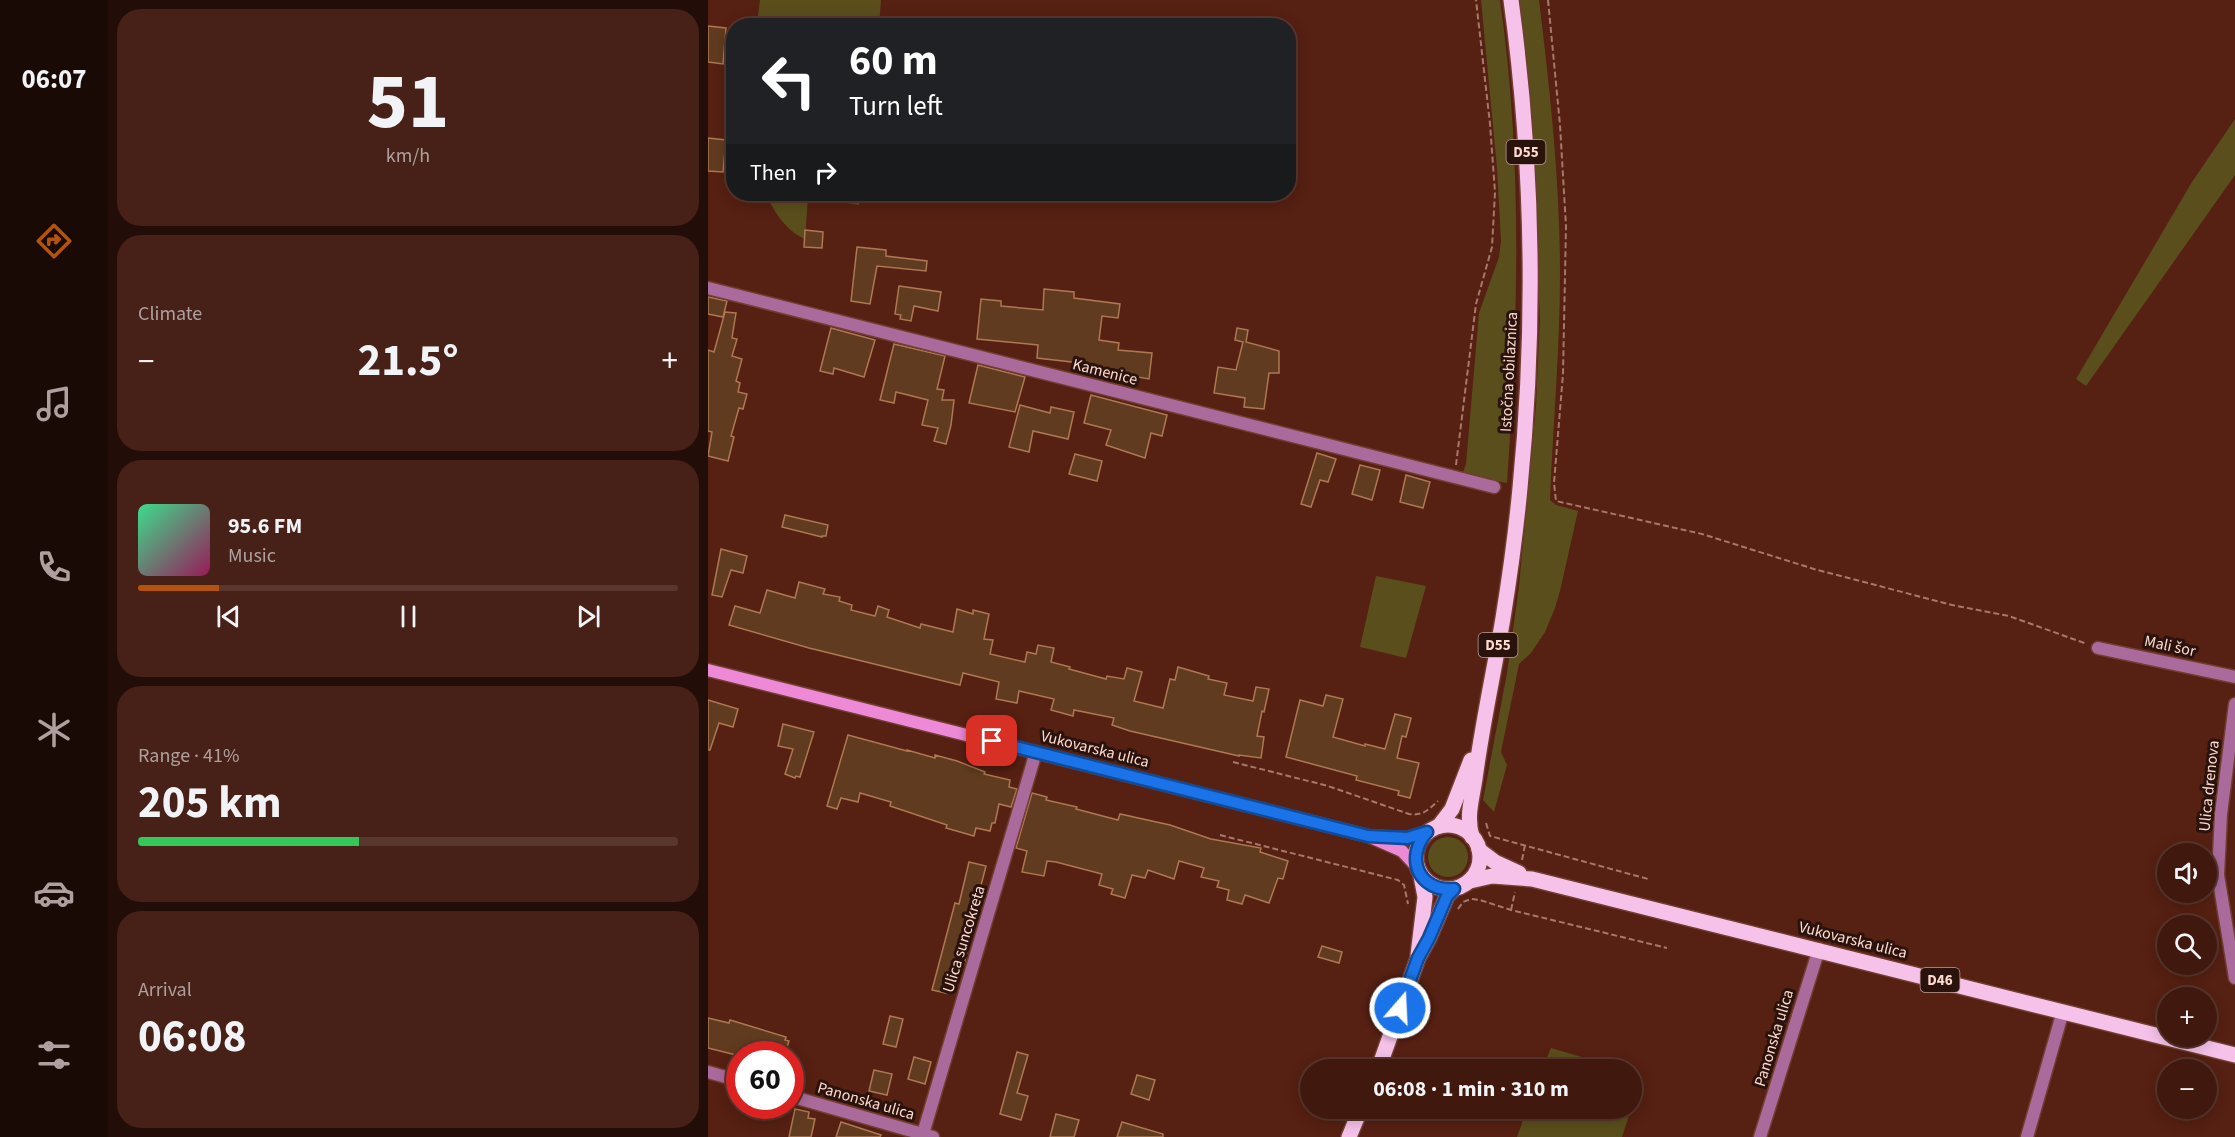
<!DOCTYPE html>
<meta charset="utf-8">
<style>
:root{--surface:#40180e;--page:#472117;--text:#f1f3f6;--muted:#aea09e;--line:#59372e;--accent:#b45309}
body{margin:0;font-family:"Source Sans 3",sans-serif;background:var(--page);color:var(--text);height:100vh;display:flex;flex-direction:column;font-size:22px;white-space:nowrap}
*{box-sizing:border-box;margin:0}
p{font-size:20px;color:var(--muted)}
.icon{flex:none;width:33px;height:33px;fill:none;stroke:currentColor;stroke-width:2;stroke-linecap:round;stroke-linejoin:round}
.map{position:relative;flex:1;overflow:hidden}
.drawer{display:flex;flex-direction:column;gap:9px;padding:9px;background:#230d08;width:600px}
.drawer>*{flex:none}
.banner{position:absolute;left:18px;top:18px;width:570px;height:183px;border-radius:24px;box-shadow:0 3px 15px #0003,0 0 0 2px var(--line);background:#202124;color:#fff;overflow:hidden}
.controls{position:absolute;left:1449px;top:843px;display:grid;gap:12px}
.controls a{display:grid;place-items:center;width:60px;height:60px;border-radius:50%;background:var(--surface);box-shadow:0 3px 15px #0003,0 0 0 2px var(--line);font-size:30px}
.speed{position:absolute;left:18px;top:1041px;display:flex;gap:12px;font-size:30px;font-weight:700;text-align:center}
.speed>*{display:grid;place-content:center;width:78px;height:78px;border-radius:50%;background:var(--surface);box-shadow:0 3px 15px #0003,0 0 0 2px var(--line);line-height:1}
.speed .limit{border:9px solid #d22;background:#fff;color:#111}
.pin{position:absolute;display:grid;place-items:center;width:51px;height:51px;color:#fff;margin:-26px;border-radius:12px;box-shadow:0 3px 9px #0006}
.me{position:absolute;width:66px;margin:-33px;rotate:19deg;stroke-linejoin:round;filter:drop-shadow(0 0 4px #0008)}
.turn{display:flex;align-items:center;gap:21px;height:126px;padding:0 24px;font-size:27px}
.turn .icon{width:78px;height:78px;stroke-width:2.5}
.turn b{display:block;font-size:42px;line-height:51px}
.then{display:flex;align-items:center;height:57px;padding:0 24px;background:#0003;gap:12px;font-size:22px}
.big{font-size:45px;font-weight:700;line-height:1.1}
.drawer .tile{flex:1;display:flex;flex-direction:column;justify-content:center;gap:9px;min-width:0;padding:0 21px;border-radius:24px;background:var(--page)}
.drawer .dial{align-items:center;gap:0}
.dial b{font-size:78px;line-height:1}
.song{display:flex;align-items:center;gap:18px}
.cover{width:72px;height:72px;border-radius:9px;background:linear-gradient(135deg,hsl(150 70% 55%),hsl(330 70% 35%))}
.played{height:6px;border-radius:3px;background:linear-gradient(90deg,var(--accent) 15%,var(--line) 15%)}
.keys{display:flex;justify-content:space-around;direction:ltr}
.heat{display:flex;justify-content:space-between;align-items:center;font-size:33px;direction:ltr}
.charge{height:9px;border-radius:4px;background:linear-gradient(90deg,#34c759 41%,var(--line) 0)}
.trip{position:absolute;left:592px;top:1059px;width:342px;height:60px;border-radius:30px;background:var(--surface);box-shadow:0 3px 15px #0003,0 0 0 2px var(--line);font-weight:700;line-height:60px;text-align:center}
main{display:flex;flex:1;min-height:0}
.tabs{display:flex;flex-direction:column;width:108px;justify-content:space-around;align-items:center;background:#1a0a06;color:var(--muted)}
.tabs .icon{width:42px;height:42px}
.tabs .active{color:var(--accent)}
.tabs b{font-size:27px;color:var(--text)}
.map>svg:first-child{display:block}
</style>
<main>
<nav class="tabs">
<b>06:07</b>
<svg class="icon active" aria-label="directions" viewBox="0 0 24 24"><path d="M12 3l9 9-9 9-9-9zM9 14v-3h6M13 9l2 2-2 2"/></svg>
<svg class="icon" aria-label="music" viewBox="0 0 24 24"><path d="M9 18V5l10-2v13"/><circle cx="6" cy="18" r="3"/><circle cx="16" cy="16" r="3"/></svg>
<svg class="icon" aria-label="phone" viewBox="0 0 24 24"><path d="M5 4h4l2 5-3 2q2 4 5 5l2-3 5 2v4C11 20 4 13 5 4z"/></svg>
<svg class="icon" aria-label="climate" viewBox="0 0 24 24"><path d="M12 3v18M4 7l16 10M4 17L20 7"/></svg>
<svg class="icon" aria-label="car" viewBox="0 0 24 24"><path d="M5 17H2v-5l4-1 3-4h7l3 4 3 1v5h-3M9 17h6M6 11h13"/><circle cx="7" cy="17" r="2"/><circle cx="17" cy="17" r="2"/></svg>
<svg class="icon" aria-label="filters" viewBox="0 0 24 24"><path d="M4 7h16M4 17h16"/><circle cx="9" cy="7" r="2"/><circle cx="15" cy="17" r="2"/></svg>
</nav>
<section class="drawer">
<div class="tile dial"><b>51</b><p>km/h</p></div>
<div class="tile"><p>Climate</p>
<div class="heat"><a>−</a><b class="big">21.5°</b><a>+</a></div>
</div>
<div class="tile">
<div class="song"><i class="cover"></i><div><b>95.6 FM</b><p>Music</p></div></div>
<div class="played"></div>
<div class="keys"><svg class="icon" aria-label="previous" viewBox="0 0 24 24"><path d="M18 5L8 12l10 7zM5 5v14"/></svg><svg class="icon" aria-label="pause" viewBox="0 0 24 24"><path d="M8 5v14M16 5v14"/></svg><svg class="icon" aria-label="next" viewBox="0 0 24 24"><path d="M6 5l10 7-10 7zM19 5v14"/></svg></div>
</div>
<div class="tile"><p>Range · 41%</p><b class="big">205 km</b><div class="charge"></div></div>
<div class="tile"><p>Arrival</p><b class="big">06:08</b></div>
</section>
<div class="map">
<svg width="1527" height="1137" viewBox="0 0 1527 1137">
<rect width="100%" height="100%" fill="#562012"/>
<g fill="#5a4e1c">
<path d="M52 0H173L171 25H49Z"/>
<path d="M773 0H792C815 160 810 322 799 483L754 475 758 464 771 313 791 257 793 241 789 168Z"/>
<path d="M811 0H831C842 90 852 182 852 273 852 349 845 424 842 500L848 505 870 511 852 591 847 608 837 632 823 653 811 664 793 752 799 765 786 812 775 800 799 673 811 586 828 406 832 319 819 75Z"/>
<path d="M1527 119V175L1378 386 1368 379 1484 182Z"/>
<path d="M58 194H152L151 205 100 197 97 239C77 230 67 213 58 194Z"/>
<path d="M668 576 718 586 698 658 652 647Z"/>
<circle cx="740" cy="857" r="20"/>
<path d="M843 1048 901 1065 899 1069H834Z"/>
<path d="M819 1109V1108L923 1109 914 1137H809Z"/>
</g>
<g fill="#603b1f" stroke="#ad7853" stroke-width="1.5">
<path d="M0 26 18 28 15 64 0 62Z"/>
<path d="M0 138 18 140 15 172 0 171Z"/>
<path d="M97 230 115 232 114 248 96 247Z"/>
<path d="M149 247 178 250V256L219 261 218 271 169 266 162 304 143 301Z"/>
<path d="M191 286 233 292 230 311 206 306 203 321 192 319 193 315 187 314Z"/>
<path d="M336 289 366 292V298L412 304 410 318 394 316 391 340 411 343 410 350 444 353 441 379 389 370 390 365 329 358 330 345 269 339 273 299 293 301V306L335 310Z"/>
<path d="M0 297 19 301 15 317 0 314Z"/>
<path d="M17 312 28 313 24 338 29 339 24 356 34 359 28 381 32 383 30 392 39 394 35 409 31 408 23 436 26 437 20 461 0 456 4 432 0 431V350L6 352Z"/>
<path d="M123 328 167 340 156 377 126 368 125 374 112 371Z"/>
<path d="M529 328 540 330 538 342 571 351V373H561L556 409 536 407 537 398 506 393 510 367 528 370 535 342 527 340Z"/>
<path d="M186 344 237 356 229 389 236 390 234 400H246L243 425 238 444 226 441 230 428 214 425 220 400 188 392 186 403 172 400Z"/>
<path d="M270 365 317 377 307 412 261 403Z"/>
<path d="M383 395 459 415 454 436 443 433 437 458 398 445 403 430 376 423Z"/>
<path d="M312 405 342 413 343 407 366 412 360 439 325 431 321 452 301 447Z"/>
<path d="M609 453 628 459 620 482 612 480 603 507 593 504Z"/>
<path d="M367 454 394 461 389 481 361 474Z"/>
<path d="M652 465 672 470 664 500 644 494Z"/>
<path d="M698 475 722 482 715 508 692 502Z"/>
<path d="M77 515 120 525 118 536H114V537L74 527Z"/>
<path d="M13 549 39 556 35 573 23 570 14 597 4 595Z"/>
<path d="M91 582 117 589 115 594 132 597 131 601 144 605 143 610 167 616 170 606 181 610 179 617 212 628 213 624 245 632 249 609 265 614V610L281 614 276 639 285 640 282 654 317 662 319 652 328 654 330 645 346 648 343 662 362 667 361 669 398 679 399 676 416 679 419 668 434 672 426 701 455 708 462 679 467 680 470 667 501 676 500 679 519 683 516 695 545 701 548 687 561 689 556 712 554 711 549 736 556 737 553 758 531 755V756L422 731 404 725 406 718 366 710 365 716 343 710 346 699 311 691 309 703 288 699 291 682 255 673 252 685 101 648 21 625 27 606 52 613 59 590 87 598Z"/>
<path d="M618 695 635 699 625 737 657 746V744L677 749 687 714 703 718 698 737 694 736 689 758 711 763 702 798 690 795 691 791 648 780 649 776 578 757 592 700 615 706Z"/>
<path d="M0 700 30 709 25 727 11 723 2 750H0Z"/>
<path d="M75 724 106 732 92 777 88 776 87 778 77 774 85 749 70 746Z"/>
<path d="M140 735 199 751V750L227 758V755L249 761 277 772 276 774 302 780 301 787 309 789 303 807 291 804 287 823H284L282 831 268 828 266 836 238 828 239 825 182 806 183 802 152 793 150 802 133 798 129 809 119 806Z"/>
<path d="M324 793 339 797 338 800 369 807 368 809 410 820 412 814 462 825 503 839 553 848 552 852 580 861 575 879 570 878 561 903 537 895 534 904 519 900 521 890 509 887 511 881 493 877 496 868 471 861 466 879 440 870 437 878 424 875 417 898 403 894 405 889 391 885 394 874 348 862 339 861 336 876 314 872 319 851 308 848Z"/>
<path d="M261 862 278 866 271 893 267 892 253 943 261 945 256 964 251 963 248 975 242 973 238 993 224 990 247 903 251 904Z"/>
<path d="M614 946 634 952 631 963 610 957Z"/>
<path d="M182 1016 195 1019 188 1047 175 1044Z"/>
<path d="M0 1018 21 1023 22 1020 78 1037 77 1040 81 1041 77 1054H32V1056L0 1048Z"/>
<path d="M309 1052 320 1055 309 1093 320 1096 313 1120 292 1114Z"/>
<path d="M206 1057 223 1062 217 1084 200 1079Z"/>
<path d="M166 1070 184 1074 179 1095 161 1091Z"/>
<path d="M429 1075 447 1080 441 1100 423 1094Z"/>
<path d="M87 1109 101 1112 100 1118 107 1119 103 1137H81Z"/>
<path d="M348 1114 371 1120 366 1137H342Z"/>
<path d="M133 1122 173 1135 172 1137H128Z"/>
<path d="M414 1122 455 1134V1137H409Z"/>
</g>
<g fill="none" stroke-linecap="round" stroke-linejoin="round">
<g stroke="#713e30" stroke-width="15">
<g id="street">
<path d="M0 288 786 487"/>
<path d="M1390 648 1527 677"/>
<path d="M1527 704 1513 814 1510 875 1527 978"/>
<path d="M0 1072 32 1081"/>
<path d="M82 1096 225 1137"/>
<path d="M215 1134 328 752"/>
<path d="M1052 1137 1111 949"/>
<path d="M1319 1137 1355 1011"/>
</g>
</g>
<g stroke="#713e30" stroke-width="15">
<g id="secondary">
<path d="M0 670 660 836 694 851 709 867"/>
<path d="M670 837 699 838 719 832"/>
</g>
</g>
<g stroke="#713e30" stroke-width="18">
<g id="primary">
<circle cx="740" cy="857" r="32"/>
<path d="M731 826 744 809 763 760"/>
<path d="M764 837C758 816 764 799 767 779 774 725 786 672 795 618 802 575 808 531 812 488 828 326 825 161 803 0"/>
<path d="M771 850 787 862 811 873"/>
<path d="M762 881 784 876 824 879 1527 1055"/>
<path d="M710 955 717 897 713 876"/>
<path d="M670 1070 710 958 721 938 739 896 746 889"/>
<path d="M641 1137 653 1108"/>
</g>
</g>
<g stroke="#a6786c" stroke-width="2" stroke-dasharray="6 3" stroke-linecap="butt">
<path d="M840 0 852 125 858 226 855 374 846 483 848 501 994 534 1106 569 1244 605 1301 616 1379 644"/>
<path d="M748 465 768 304 784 247 787 192 782 124 768 0"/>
<path d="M525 762 620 786 701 814C715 816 720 810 730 801"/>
<path d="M778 823 782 836 940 879"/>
<path d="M512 835 690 880 696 885 700 904"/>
<path d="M814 860 817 845"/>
<path d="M750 909 755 902 763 899 772 900 803 910 959 948"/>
<path d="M803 910 807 892"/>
</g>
<use href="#street" stroke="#aa6b9c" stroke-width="12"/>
<use href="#secondary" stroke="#ed89d7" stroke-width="12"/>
<use href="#primary" stroke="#f6c2e9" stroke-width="15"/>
</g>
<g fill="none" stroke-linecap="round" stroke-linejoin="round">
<g stroke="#114b97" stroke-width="15">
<path id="route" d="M284 741 660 836 699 838 719 832C696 858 711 892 746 889L739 896 721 938 710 958 692 1008"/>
</g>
<use href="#route" stroke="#1a73e8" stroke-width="10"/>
</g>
<g text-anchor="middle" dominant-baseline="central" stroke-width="6" stroke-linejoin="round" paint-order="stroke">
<g fill="#2b130d" stroke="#be9e95" stroke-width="1.5">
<rect x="798.5" y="140" width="39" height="24" rx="4.5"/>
<rect x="770.5" y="633" width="39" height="24" rx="4.5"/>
<rect x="1212.5" y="968" width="39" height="24" rx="4.5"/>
</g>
<g font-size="15" font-weight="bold" fill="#fdd9cf">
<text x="818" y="152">D55</text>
<text x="790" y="645">D55</text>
<text x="1232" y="980">D46</text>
</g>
<g font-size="16" fill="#fdd9cf" stroke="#2b130d">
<text transform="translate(397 372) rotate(14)">Kamenice</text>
<text transform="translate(801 372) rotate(-87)">Istočna obilaznica</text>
<text transform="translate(1462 646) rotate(12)">Mali šor</text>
<text transform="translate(387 749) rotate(14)">Vukovarska ulica</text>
<text transform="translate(1501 786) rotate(-84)">Ulica drenova</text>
<text transform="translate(256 939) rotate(-73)">Ulica suncokreta</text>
<text transform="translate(1145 940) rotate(14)">Vukovarska ulica</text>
<text transform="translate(1066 1038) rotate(-73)">Panonska ulica</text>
<text transform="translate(158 1101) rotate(16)">Panonska ulica</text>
</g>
</g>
</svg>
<div class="controls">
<a><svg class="icon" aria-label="sound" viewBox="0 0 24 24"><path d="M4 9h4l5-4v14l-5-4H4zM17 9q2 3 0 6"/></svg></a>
<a><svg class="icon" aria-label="search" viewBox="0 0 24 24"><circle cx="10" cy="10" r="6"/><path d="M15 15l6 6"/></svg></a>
<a>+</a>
<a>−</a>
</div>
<div class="speed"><div class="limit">60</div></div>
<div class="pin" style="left:284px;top:741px;background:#d93025"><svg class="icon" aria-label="arrive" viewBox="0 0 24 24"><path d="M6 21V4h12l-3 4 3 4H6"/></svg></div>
<svg class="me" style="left:692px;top:1008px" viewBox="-20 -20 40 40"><circle r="17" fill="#1a73e8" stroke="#fff" stroke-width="3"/><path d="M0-11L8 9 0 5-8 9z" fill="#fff"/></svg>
<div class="trip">06:08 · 1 min · 310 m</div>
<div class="banner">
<div class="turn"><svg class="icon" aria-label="left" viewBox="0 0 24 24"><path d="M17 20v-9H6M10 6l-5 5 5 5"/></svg><div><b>60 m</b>Turn left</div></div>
<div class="then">Then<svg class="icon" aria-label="right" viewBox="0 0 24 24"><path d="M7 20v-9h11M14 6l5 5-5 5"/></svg></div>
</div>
</div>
</main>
